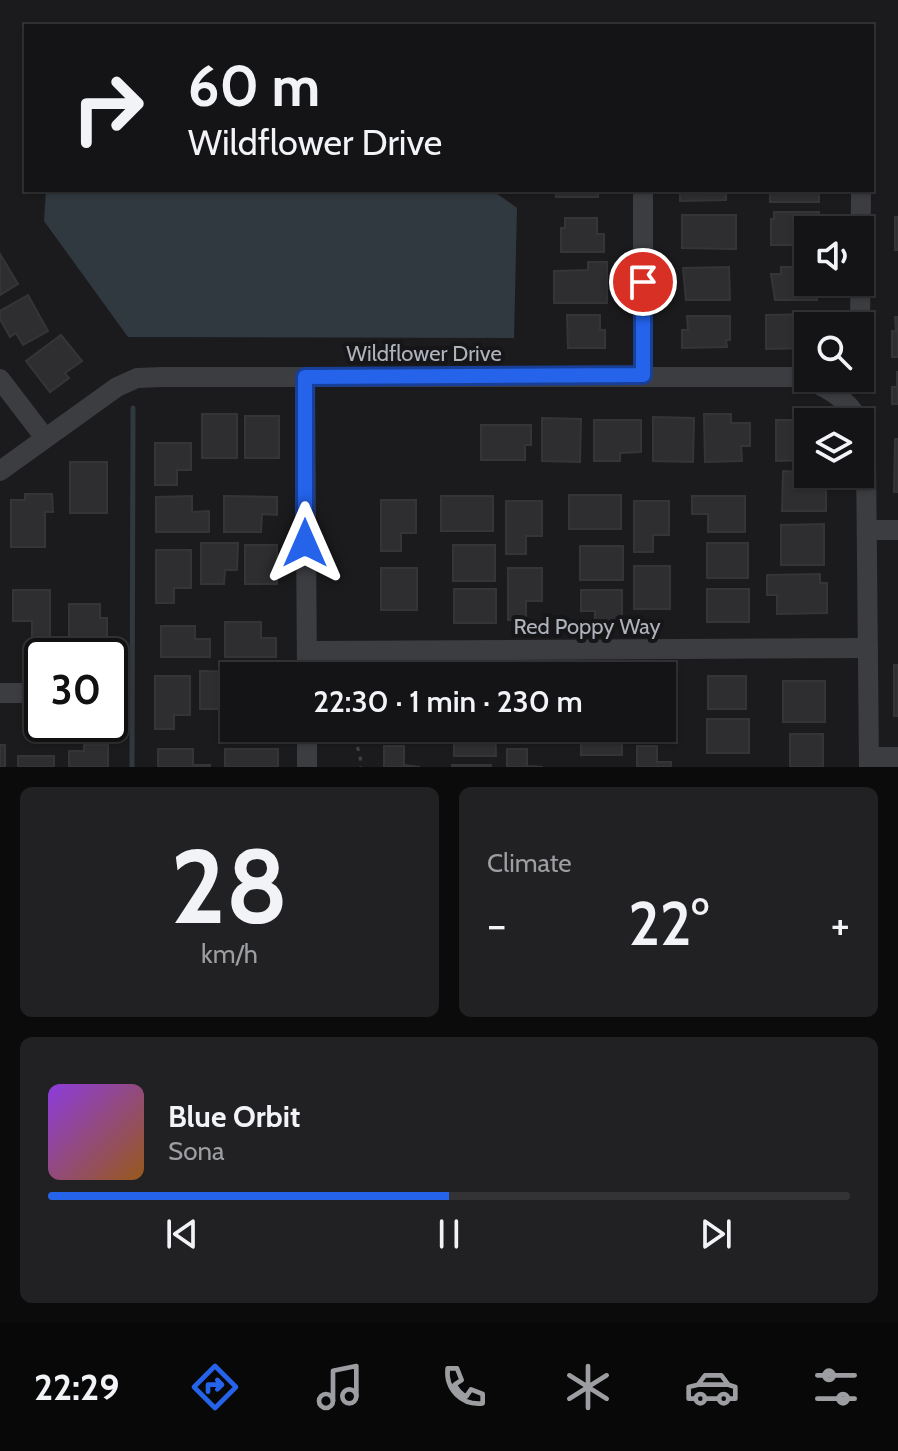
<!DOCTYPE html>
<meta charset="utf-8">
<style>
:root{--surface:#141416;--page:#212123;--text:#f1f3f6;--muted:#9d9ea1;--line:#333335;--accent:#2563eb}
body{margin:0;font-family:Cabin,sans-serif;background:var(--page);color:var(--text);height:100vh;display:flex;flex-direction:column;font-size:30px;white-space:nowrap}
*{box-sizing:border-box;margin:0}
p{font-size:26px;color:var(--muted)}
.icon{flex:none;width:44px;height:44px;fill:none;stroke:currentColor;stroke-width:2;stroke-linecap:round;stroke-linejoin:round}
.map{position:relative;height:767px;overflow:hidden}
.details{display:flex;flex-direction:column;gap:20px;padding:20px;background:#0b0b0c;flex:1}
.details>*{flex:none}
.banner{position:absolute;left:24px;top:24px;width:850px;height:168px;border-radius:0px;box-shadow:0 2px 6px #0004,0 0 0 2px var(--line);background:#141416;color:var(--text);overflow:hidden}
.buttons{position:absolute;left:794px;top:216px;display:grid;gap:16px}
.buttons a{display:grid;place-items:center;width:80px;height:80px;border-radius:0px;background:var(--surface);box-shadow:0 2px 6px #0004,0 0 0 2px var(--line);font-size:40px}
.speed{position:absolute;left:24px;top:638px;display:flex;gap:16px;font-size:40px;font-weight:700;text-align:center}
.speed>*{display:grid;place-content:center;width:104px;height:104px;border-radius:50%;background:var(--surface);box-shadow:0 2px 6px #0004,0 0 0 2px var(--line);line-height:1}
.speed .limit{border:4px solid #111;border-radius:12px;background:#fff;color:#111}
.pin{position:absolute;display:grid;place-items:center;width:68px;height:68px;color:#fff;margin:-34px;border:4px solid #fff;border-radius:50%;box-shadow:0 2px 8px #0007}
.me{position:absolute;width:88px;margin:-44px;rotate:0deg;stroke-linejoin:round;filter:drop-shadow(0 0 6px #0008)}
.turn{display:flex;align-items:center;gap:28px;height:168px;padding:0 32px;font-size:36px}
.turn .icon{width:104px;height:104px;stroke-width:2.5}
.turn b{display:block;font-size:56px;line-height:68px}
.big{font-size:60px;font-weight:600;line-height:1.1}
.details .card{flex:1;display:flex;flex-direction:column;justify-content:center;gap:12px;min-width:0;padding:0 28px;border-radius:12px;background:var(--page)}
.details .dial{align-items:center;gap:0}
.dial b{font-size:104px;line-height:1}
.song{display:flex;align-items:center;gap:24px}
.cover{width:96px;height:96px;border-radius:12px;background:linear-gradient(135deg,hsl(270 70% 55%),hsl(30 70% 35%))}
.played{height:8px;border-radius:4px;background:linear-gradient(90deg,var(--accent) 50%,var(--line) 50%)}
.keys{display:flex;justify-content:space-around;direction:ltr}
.heat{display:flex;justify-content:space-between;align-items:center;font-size:44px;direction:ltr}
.details .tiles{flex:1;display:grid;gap:20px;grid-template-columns:1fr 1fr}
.card:last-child{grid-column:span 2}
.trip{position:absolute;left:220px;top:662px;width:456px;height:80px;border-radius:0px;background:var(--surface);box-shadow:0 2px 6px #0004,0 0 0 2px var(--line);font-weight:600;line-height:80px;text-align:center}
.tab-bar{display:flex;height:128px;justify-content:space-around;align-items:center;background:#080809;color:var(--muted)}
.tab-bar .icon{width:56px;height:56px}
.tab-bar .active{color:var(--accent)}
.tab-bar b{font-size:36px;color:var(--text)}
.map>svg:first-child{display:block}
</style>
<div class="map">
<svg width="898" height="767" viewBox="0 0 898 767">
<rect width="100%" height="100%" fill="#1b1b1d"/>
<path fill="#313940" d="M46 190H492L517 208 514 338 128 337 44 221Z"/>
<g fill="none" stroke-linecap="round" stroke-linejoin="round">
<path stroke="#313940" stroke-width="5" d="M132 767 133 408"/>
</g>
<g fill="#2e2e31" stroke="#353538" stroke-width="2">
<path d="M555 190H598V197H556Z"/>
<path d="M680 190H729V193H726V200L680 201Z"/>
<rect x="770" y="190" width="49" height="12"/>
<path d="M774 212H819V229L808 230V253H793V245H771V219H774Z"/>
<path d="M682 215H736V249L682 248Z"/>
<rect x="895" y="217" width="3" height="33"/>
<path d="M565 218H597V234H604V252H561V228H565Z"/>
<path d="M0 254 18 284 0 295Z"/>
<path d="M588 262H607V303H554V271L588 270Z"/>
<path d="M729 267 730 300H686L683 268Z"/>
<path d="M781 267H808V282H817V300H775L771 274H781Z"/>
<path d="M28 295 48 331 23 345 16 333 10 337 0 319V311Z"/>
<path d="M819 314V326H808V348L766 349V315Z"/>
<path d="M567 315H600V330H605V348H568Z"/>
<path d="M687 316H730V340H726L727 347 682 348V330H688Z"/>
<path d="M895 317H898V357H892V331H896Z"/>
<path d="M61 335 82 361 65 373 69 378 50 392 26 361Z"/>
<path d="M897 371 898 404H892V387H897Z"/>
<rect x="202" y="414" width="35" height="44"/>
<path d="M704 414H731V423H750V446H741L742 461 705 462Z"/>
<rect x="245" y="416" width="34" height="42"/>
<path d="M653 417 694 418 693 462 653 461Z"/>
<path d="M542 418 581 419 580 462 542 461Z"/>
<path d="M594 420H641V452L620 453V461H594Z"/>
<path d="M776 420H808V460L776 461Z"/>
<path d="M481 425H531V445H525V460H481Z"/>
<path d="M895 439H898V492H894Z"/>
<path d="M155 443H191V470H177V485H155Z"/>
<rect x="70" y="462" width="37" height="51"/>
<path d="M783 471 826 474V511H782Z"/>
<path d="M25 494H52L53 512H45V547H11V500H25Z"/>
<rect x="569" y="495" width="52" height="34"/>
<path d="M192 496V512L209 511V532H156V497Z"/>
<path d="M224 496 277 497V515L262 514 261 532H224Z"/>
<rect x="441" y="496" width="52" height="35"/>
<path d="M692 496H745V532H708V514H692Z"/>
<path d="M381 500H416V533H401V551H381Z"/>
<path d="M506 501H542V536H526V554H506Z"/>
<path d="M634 501H669V535H653V552H634Z"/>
<path d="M824 524V565H781V525Z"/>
<path d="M201 543H238L237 570H225L224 584H201Z"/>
<rect x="707" y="543" width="41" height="35"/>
<rect x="245" y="545" width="32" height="39"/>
<rect x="453" y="545" width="42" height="36"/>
<rect x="580" y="546" width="43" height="34"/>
<path d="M156 550H191V588H174V603H156Z"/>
<rect x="634" y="566" width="36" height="43"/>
<rect x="381" y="568" width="36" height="42"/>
<path d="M508 568H542V601H526V620H508Z"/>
<path d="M820 574V583H827V613L777 614V595H767V575Z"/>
<rect x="454" y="589" width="42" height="34"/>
<rect x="707" y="589" width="42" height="33"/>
<path d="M13 590H50V638H32V621H13Z"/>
<path d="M581 590H622V622H595V611H581Z"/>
<path d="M69 604H100V618H107V638H69Z"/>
<path d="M225 622H261V638H276V657H225Z"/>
<path d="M161 626H195V639H210V657H161Z"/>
<rect x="894" y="665" width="4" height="51"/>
<rect x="245" y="670" width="34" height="6"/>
<path d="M200 671 238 672V676H234V709H200Z"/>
<path d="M155 676H190V715H174V729H155Z"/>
<rect x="708" y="676" width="38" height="33"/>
<path d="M662 677H670V729H635L662 728Z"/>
<rect x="783" y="681" width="42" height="41"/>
<rect x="707" y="719" width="42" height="34"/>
<path d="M381 728H417V733L381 734Z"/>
<path d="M454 728H495L496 756H454Z"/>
<rect x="508" y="728" width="33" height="3"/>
<rect x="581" y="728" width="41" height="27"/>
<rect x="790" y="734" width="33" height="33"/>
<rect x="0" y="745" width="5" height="22"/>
<path d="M84 745H108V767H69V751H84Z"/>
<path d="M384 746H404V765L420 767H384Z"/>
<path d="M637 746H657V762H671V767H637Z"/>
<path d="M158 749H193V765H210V767H158Z"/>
<rect x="225" y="749" width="53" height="18"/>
<path d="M507 749H527V766L543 767H507Z"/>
<rect x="18" y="756" width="36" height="11"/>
<rect x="452" y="765" width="39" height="2"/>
</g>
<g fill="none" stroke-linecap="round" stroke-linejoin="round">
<g stroke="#424348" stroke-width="3" stroke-dasharray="4 6" stroke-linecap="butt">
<path d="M355 676 356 671"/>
<path d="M351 728 360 755 361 767"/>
</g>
<g stroke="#3c3d41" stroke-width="20">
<path d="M643 190V375"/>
<path d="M860 339 861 190"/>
<path d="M305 377 307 676"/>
<path d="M0 379 45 438"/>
<path d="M860 423 866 455 869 767"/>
<path d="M0 471 117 387 137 378 163 377H794C822 383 846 396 860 422"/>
<path d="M867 530H898"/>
<path d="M307 651 868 648"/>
<path d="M0 693H41"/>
<path d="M307 728V767"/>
<path d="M869 757H898"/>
</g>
</g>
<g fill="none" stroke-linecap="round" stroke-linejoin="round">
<g stroke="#184099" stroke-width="20">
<path id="route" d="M305 543V377L643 375V282"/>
</g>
<use href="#route" stroke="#2563eb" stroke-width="14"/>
</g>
<g text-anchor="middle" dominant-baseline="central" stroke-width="8" stroke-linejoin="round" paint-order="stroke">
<g font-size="22" fill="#aeb2bb" stroke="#161618">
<text x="424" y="353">Wildflower Drive</text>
<text x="587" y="626">Red Poppy Way</text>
</g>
</g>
</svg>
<div class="buttons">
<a><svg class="icon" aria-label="sound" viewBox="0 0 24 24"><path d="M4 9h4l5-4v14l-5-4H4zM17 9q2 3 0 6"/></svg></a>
<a><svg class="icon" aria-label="search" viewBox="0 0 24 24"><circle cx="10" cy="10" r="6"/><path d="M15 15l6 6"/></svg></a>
<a><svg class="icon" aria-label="layers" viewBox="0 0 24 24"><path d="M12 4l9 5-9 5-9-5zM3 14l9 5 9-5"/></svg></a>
</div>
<div class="speed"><div class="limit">30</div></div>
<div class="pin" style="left:643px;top:282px;background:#d93025"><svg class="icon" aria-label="arrive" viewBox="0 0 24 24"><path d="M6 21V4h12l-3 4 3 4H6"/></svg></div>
<svg class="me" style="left:305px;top:543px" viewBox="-20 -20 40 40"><path d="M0-17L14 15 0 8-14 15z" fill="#2563eb" stroke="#fff" stroke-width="4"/></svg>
<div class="trip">22:30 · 1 min · 230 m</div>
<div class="banner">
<div class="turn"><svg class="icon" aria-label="right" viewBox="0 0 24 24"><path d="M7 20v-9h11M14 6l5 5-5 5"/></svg><div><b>60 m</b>Wildflower Drive</div></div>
</div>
</div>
<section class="details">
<div class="tiles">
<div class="card dial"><b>28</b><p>km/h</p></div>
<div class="card"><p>Climate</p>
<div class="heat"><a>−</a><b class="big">22°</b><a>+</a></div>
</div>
<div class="card">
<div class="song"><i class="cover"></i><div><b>Blue Orbit</b><p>Sona</p></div></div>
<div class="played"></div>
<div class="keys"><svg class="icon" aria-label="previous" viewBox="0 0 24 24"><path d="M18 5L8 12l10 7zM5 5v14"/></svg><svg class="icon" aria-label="pause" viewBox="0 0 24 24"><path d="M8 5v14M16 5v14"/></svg><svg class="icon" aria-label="next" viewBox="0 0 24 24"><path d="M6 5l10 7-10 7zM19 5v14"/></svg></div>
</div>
</div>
</section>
<nav class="tab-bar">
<b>22:29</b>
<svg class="icon active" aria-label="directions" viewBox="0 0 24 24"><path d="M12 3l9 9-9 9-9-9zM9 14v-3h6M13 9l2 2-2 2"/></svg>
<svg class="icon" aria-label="music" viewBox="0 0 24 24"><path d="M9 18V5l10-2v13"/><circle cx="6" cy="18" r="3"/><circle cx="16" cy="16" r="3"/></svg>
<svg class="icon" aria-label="phone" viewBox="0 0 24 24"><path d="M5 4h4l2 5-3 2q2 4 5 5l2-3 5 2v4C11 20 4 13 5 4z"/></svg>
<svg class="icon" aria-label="climate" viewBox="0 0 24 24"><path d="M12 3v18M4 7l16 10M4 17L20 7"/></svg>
<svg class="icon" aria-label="car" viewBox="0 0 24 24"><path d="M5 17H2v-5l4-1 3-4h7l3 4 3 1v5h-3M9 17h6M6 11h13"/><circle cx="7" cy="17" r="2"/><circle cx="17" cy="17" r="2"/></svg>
<svg class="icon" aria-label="filters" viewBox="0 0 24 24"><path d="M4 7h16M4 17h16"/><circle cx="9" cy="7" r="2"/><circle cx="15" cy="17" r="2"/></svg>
</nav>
